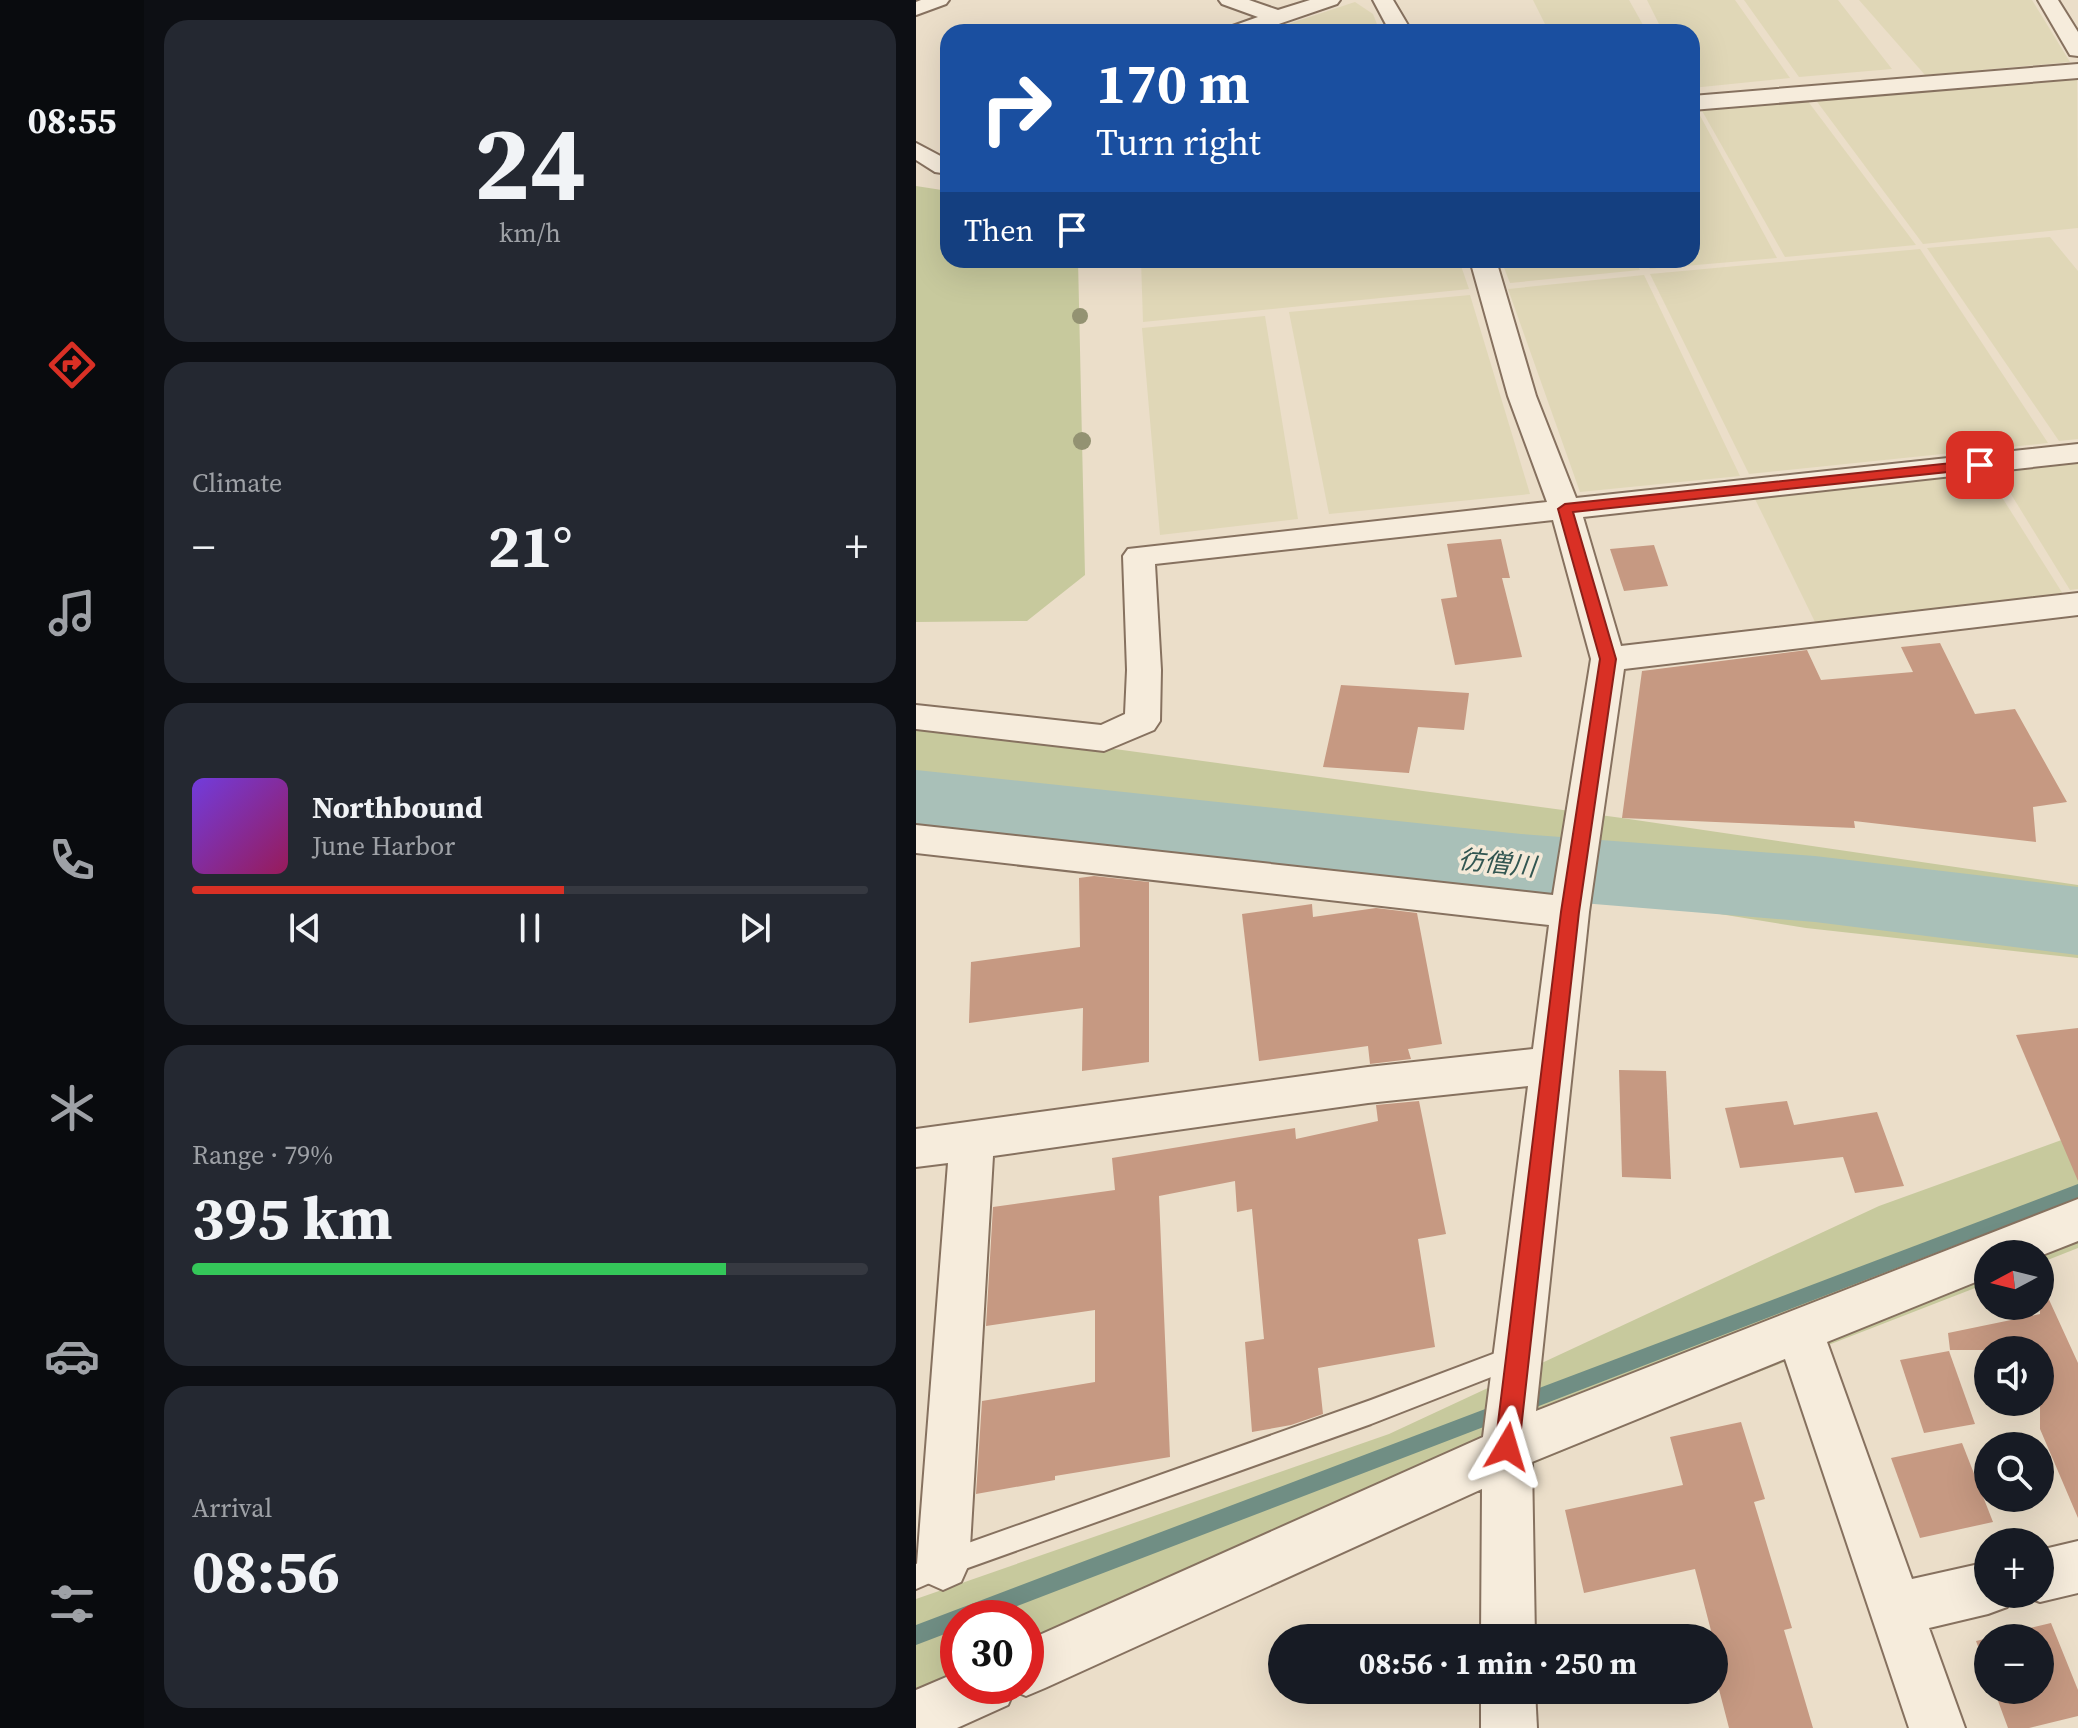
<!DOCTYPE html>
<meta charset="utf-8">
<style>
:root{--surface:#171b24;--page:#242831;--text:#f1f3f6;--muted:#9ea1a6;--line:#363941;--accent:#d93025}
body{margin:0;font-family:"Source Serif 4","Noto Sans JP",serif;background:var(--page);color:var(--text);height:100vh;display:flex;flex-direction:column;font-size:30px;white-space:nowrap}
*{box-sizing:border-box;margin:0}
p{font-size:26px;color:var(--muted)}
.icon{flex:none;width:44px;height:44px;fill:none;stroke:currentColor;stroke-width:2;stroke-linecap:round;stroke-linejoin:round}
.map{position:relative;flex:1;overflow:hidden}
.side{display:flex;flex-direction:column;gap:20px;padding:20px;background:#0d0f14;width:772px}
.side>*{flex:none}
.hud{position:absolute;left:24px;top:24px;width:760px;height:244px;border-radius:24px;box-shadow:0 8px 32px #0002;background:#1a4fa0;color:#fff;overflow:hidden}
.needle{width:52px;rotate:263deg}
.fabs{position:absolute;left:1058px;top:1240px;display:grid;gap:16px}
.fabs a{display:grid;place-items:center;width:80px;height:80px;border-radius:50%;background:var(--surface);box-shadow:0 8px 32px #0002;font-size:40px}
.speed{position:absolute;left:24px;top:1600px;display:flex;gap:16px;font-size:40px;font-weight:700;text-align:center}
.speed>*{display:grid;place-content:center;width:104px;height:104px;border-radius:50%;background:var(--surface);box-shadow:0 8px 32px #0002;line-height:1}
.speed .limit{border:12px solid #d22;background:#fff;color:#111}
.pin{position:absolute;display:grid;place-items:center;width:68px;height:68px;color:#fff;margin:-34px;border-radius:16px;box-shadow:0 4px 12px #0006}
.me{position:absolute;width:88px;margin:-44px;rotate:7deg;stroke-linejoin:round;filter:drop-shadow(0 0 6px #0008)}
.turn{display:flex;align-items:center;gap:28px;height:168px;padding:0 24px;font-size:36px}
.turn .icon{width:104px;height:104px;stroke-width:2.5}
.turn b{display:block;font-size:56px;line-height:68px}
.then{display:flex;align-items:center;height:76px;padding:0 24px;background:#0003;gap:16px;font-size:30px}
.big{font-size:60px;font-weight:700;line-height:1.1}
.side .card{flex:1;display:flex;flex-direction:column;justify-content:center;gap:12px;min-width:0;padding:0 28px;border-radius:24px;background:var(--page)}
.side .dial{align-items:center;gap:0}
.dial b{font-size:104px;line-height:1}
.song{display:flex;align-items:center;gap:24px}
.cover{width:96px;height:96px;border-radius:12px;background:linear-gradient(135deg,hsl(260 70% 55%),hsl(330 70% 35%))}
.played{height:8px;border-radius:4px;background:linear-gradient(90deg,var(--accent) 55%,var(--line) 55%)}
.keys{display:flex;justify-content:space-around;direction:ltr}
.heat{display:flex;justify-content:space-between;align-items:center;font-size:44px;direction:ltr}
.charge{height:12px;border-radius:6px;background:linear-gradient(90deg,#34c759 79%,var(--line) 0)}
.trip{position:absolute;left:352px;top:1624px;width:460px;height:80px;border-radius:40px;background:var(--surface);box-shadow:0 8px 32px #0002;font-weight:700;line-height:80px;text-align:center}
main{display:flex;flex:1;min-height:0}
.tabs{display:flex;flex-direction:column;width:144px;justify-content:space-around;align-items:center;background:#090b0e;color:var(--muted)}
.tabs .icon{width:56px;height:56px}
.tabs .selected{color:var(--accent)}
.tabs b{font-size:36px;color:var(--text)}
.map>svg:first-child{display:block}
</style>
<main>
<nav class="tabs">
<b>08:55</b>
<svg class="icon selected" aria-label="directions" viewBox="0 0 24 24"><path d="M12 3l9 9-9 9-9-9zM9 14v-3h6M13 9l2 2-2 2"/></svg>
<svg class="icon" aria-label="music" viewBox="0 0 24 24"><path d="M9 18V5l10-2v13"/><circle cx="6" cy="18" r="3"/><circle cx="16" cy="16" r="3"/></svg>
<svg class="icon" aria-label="phone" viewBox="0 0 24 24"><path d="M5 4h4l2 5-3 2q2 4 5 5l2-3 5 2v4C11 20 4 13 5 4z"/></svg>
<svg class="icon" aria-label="climate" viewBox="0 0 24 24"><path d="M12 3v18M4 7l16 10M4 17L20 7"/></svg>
<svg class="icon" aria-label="car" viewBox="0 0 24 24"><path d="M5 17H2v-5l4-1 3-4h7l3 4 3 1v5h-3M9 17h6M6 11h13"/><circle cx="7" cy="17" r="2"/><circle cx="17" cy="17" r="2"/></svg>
<svg class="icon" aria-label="filters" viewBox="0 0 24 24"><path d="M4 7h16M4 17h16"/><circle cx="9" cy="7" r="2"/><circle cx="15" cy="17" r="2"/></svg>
</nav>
<section class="side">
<div class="card dial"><b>24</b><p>km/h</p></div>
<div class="card"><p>Climate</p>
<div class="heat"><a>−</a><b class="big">21°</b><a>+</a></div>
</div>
<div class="card">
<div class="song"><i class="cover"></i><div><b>Northbound</b><p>June Harbor</p></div></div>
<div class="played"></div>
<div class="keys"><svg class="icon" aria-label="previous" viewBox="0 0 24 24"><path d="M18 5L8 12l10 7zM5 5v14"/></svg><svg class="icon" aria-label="pause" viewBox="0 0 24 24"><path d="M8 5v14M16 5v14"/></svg><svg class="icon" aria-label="next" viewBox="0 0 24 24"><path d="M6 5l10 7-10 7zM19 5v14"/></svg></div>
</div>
<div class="card"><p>Range · 79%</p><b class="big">395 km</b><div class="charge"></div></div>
<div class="card"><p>Arrival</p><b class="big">08:56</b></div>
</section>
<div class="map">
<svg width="1162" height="1728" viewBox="0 0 1162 1728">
<rect width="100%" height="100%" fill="#ebdec9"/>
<g fill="#e0d7b7">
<path d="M617 0H713L731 32H633Z"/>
<path d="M731 0H819L874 78 776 88V32H747Z"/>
<path d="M828 0H922L976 69 883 77Z"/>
<path d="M943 0H1116L1154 62 1009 75Z"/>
<path d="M439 2 457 14 464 32H348Z"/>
<path d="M1161 78 1162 228 1007 244 899 99Z"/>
<path d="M891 100 1000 245 869 257 785 109Z"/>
<path d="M776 110H781L861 258 734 269 730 260H776Z"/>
<path d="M1134 237 1162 271V439L1143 441 1011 248Z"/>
<path d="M1004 249 1132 443 833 474 734 274Z"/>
<path d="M225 260H543L553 289 227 322Z"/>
<path d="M585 260H719L724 270 594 283Z"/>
<path d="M728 275 824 476 664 492 592 289Z"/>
<path d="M554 295 614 494 413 514 373 312Z"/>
<path d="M349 316 382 519 244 535 226 328Z"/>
<path d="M1162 462V589L1154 590 1082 473Z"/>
<path d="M1070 472 1147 594 899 622 839 499Z"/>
</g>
<g fill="#c7c99d">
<path d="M0 186 32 191V260H162L169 575 111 621 0 622Z"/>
<path d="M0 722 706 818 1162 885V958L890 928 637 887 453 890 0 839Z"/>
<path d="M1162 1134V1248L1124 1263V1254H1072V1283L781 1396 110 1673V1618H42V1686L0 1718V1599L473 1434 963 1206Z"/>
</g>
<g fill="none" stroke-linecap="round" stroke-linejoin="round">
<g fill="#708e84" fill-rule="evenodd">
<path d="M1162 1184V1198L605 1413 599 1410 596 1404 599 1398 605 1395Z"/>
<path d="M585 1403 591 1406 594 1412 591 1418 70 1618H42V1629L0 1645V1625Z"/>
</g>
<path fill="#a9c0b8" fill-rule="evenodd" d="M0 770 605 834 899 856 1162 887V955L899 922 605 898 0 830Z"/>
</g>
<g fill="#c69982">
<path d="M585 539 594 578H586L606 657 539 665 525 599 541 597 531 544Z"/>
<path d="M738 545 752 586 708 591 694 549Z"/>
<path d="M1024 643 1059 714 1099 709 1151 802 1117 807 1120 842 938 821 939 828 706 818 726 671 891 650 905 680 997 672 985 647Z"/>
<path d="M425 685 553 693 548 730 502 727 493 773 407 767Z"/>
<path d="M178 876 233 882V1062L166 1071 167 1008 53 1023 55 962 164 947 163 878Z"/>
<path d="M396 904 397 917 460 908 501 913 526 1044 492 1049 495 1059 454 1064 452 1046 343 1061 326 914Z"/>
<path d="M1162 1028V1181L1100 1035Z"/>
<path d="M703 1070 750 1071 755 1179 706 1177Z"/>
<path d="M503 1101 530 1234 502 1239 519 1347 402 1368 407 1414 375 1425 336 1432 329 1342 348 1339 336 1209 321 1212 319 1181 243 1196 254 1457 139 1476V1480L60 1494 66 1401 179 1382V1310L70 1326 77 1207 199 1190 196 1158 379 1128 380 1139 462 1121 460 1105Z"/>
<path d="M871 1101 878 1125 961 1112 988 1186 939 1193 927 1157 824 1168 809 1108Z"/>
<path d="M1124 1280 1162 1363V1518L1124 1429V1350H1034L1032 1333 1124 1314Z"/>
<path d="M1033 1351 1059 1424 1008 1433 984 1360Z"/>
<path d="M825 1422 849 1499 838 1502 876 1628 868 1630 897 1728H813L799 1674 806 1673 779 1569 668 1593 649 1510 767 1485 754 1437Z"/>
<path d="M1046 1443 1077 1522 1004 1538 975 1458Z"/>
<path d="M1135 1623 1162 1690V1716L1113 1728H1092L1078 1690H1124V1638H1072V1673L1060 1641Z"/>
</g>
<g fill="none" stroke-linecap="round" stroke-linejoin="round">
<g stroke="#86715f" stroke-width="4">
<path id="lane" d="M598 1346 606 1349 609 1357 606 1365 455 1424 32 1575 0 1589V1564L27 1552 455 1400Z"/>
</g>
<g stroke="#86715f" stroke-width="4">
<g id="street">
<path d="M5 0H33L30 4 0 15V2Z"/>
<path d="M303 0H333L362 10 394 0H424L421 4 339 32H307L311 28 342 17 306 4Z"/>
<path d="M457 0H477L496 32H474Z"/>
<path d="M1122 0H1142L1162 32V56L1154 55Z"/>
<path d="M1162 64V78L776 110V96Z"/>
<path d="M0 143 32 160V174L19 172 0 160Z"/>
<path d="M554 260H580L620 396 660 498 1162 444V462L667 517 705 646 1162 593V615L708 669 673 912 620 1411 1162 1199V1241L1124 1256 1072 1254V1277L911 1342 996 1579 1072 1562V1594H1096L1091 1607 1072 1614 1013 1628 1049 1728H993L869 1359 616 1462 619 1638H565L566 1489 129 1688 110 1696 98 1691 92 1705 41 1728H0V1690L42 1672V1686H110V1641L567 1437 612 1086 452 1103 77 1156 53 1564 45 1582 27 1590 9 1582 1 1564 32 1163 0 1167V1129L452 1067 617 1049 633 925 0 853V825L637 895 675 659 637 520 239 564 245 670 244 721 238 730 188 751 0 729V705L185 725 209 714 211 670 207 556 212 549 631 502 592 396Z"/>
<path d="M1162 1541V1593L1124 1602 1105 1595 1124 1594V1550Z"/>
<path d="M565 1690H619L621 1728H565Z"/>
</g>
</g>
<use href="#lane" fill="#f6ecdc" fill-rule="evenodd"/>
<use href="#street" fill="#f6ecdc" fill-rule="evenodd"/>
</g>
<g fill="#939272">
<circle cx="164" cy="316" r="8"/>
<circle cx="166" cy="441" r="9"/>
</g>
<path fill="#d93025" stroke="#8d1f18" stroke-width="2" d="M1064 460 1069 462V468L657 512 700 659 663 912 603 1447 599 1455 591 1459 583 1455 579 1447 645 912 684 659 642 509 649 504Z"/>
<g text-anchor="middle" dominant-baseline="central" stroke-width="7" stroke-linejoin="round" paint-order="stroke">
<g font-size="26" font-style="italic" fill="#325651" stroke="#f3e9d8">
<text transform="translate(581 863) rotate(6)">彷僧川</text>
</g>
</g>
</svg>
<div class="fabs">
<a><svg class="needle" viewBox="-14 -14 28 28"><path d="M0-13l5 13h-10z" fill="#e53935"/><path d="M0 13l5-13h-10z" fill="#9ea1a6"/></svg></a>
<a><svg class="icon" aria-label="sound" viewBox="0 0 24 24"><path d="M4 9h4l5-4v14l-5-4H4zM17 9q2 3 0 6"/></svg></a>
<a><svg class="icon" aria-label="search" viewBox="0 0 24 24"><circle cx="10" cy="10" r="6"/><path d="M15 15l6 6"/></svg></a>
<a>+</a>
<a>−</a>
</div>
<div class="speed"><div class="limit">30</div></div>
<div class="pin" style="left:1064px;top:465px;background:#d93025"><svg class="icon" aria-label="arrive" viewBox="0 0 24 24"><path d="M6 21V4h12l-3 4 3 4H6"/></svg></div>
<svg class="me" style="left:591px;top:1447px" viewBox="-20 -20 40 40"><path d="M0-17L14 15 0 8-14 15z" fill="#d93025" stroke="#fff" stroke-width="4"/></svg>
<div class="trip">08:56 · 1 min · 250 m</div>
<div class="hud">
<div class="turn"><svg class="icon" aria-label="right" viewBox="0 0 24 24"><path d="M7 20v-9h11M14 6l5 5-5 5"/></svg><div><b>170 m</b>Turn right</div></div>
<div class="then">Then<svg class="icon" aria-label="arrive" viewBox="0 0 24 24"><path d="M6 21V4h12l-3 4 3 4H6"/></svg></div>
</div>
</div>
</main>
